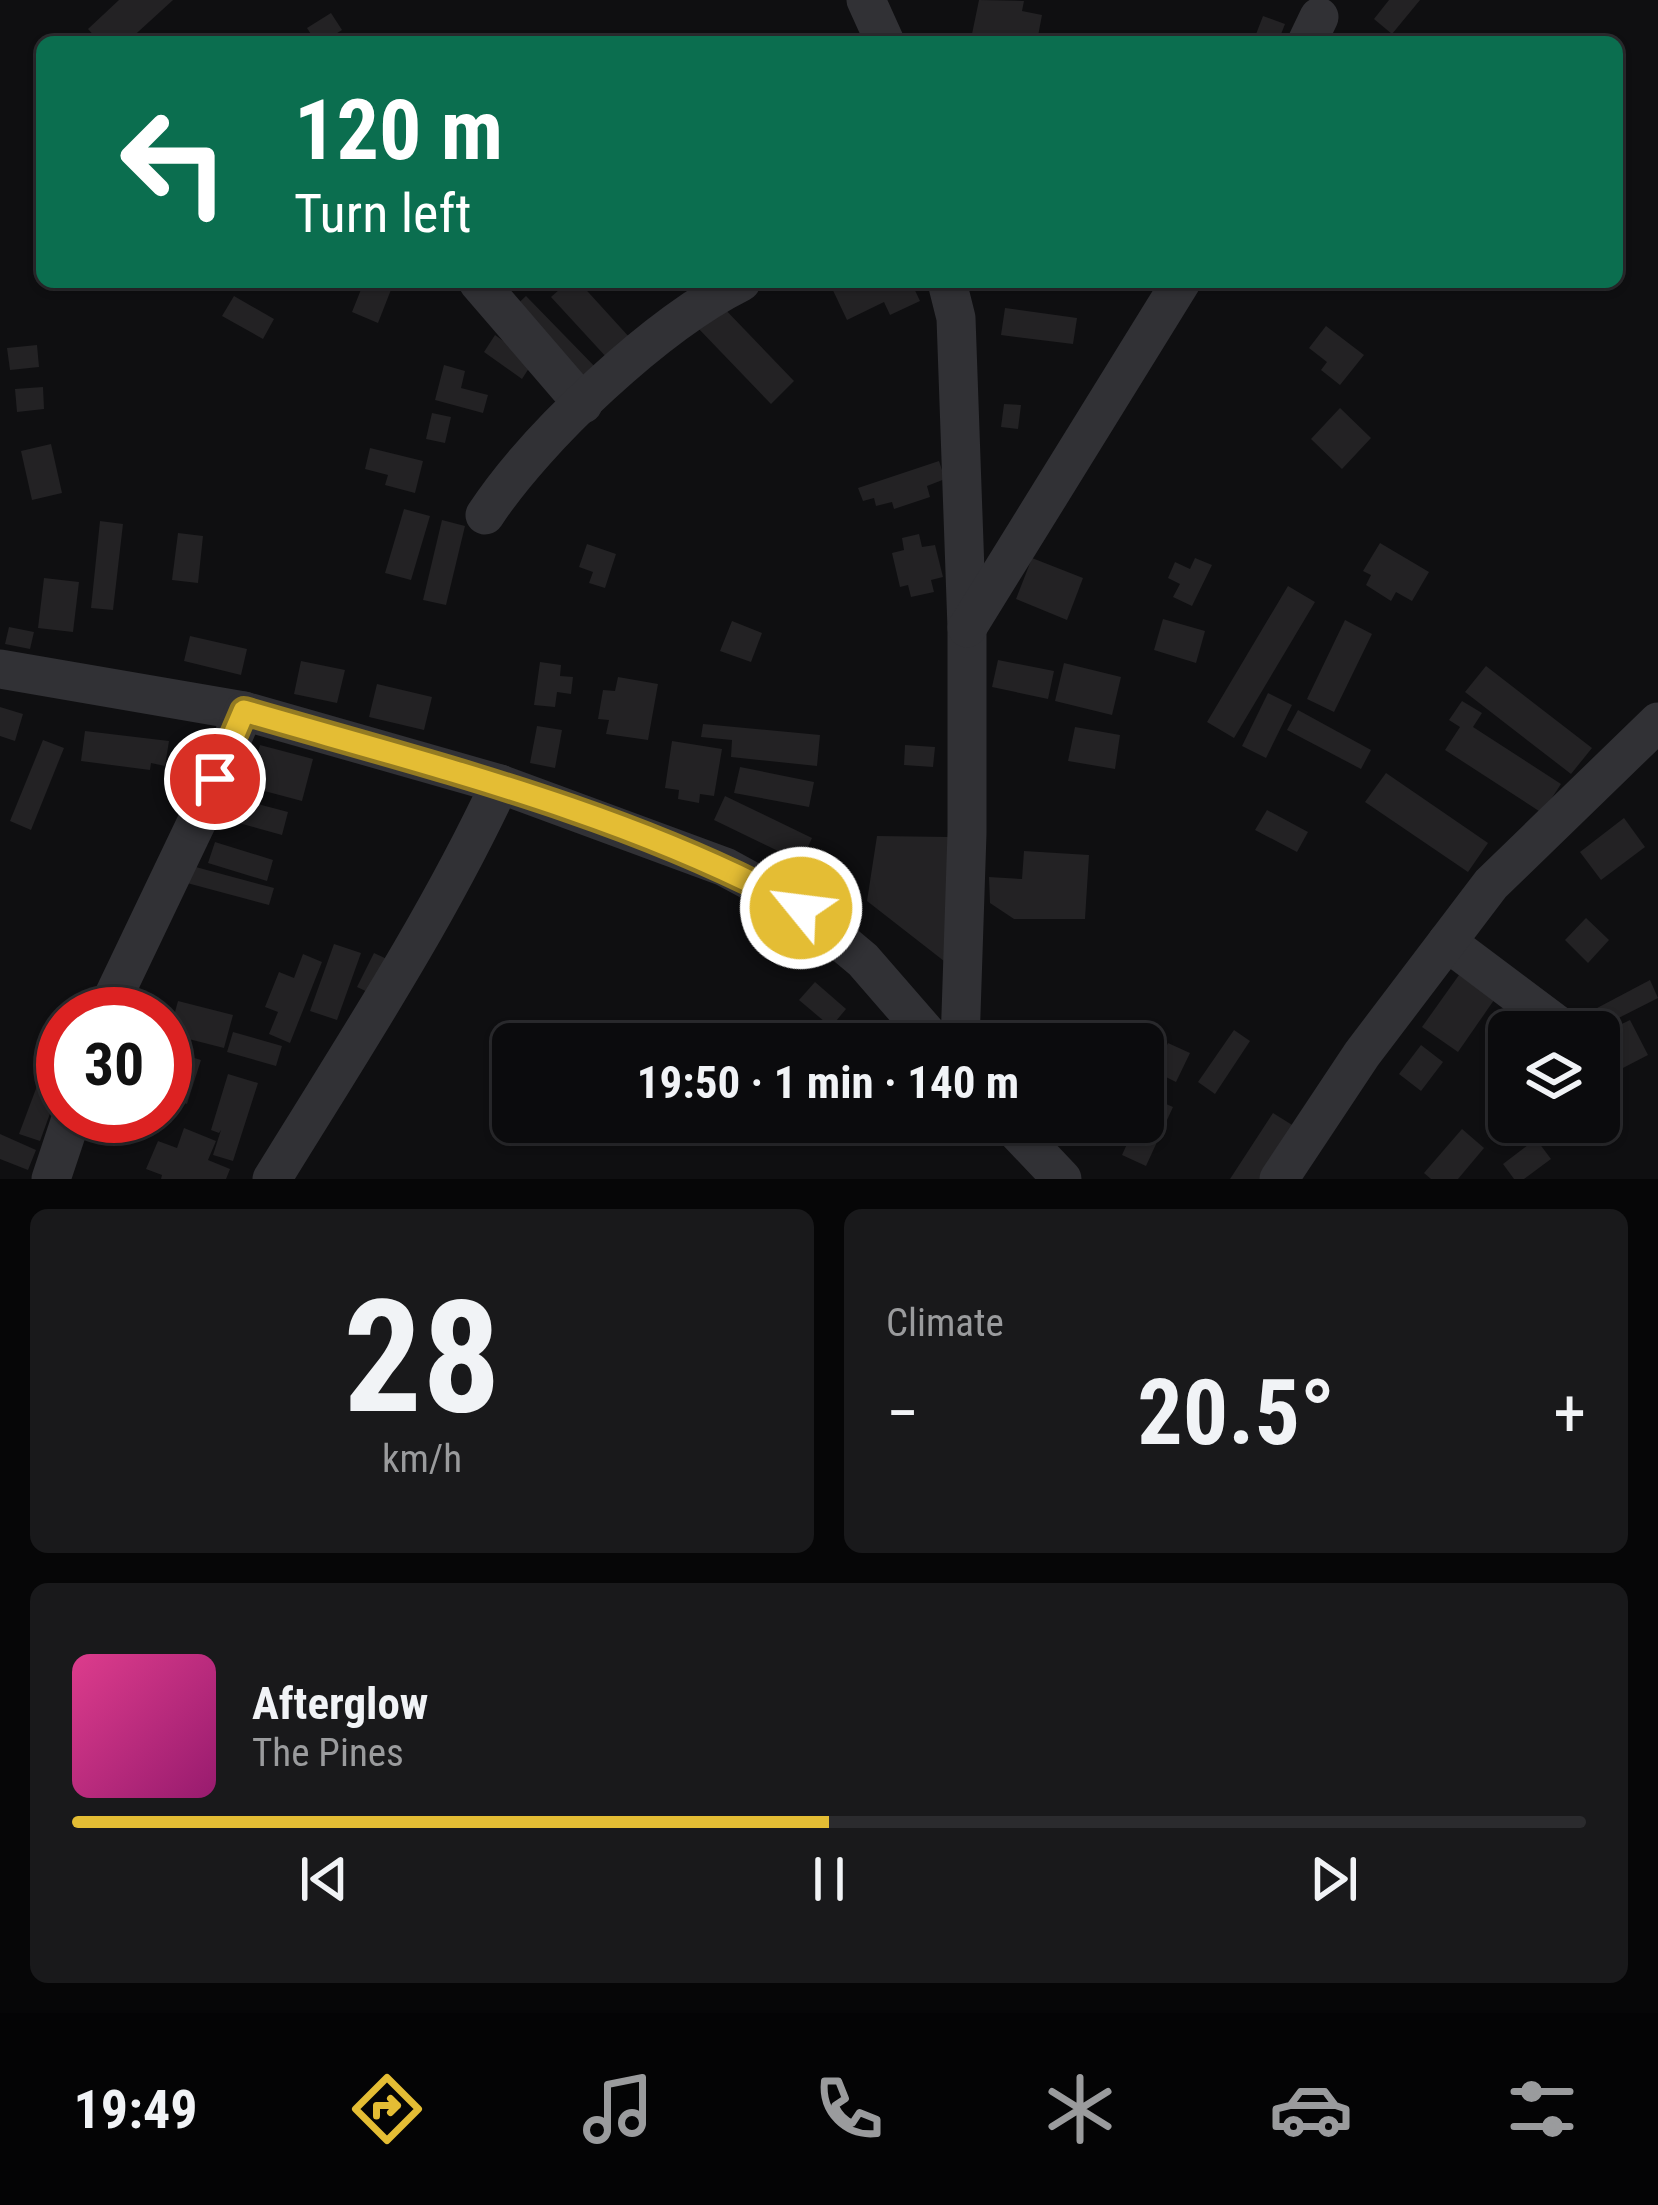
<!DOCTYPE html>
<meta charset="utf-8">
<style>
:root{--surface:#0b0b0d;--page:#19191b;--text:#f1f3f6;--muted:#9a9b9d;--line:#2b2b2e;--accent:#e4bd34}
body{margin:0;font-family:"Roboto Condensed",sans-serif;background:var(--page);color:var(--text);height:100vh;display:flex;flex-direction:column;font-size:45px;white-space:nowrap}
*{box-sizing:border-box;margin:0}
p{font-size:39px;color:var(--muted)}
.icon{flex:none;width:66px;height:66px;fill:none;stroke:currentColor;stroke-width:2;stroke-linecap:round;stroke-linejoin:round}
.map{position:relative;height:1179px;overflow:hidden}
.sheet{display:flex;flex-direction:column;gap:30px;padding:30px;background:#060607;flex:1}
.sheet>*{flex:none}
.hud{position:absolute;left:36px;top:36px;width:1587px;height:252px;border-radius:18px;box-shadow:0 3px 9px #0004,0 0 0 3px var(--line);background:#0b6e4f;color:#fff;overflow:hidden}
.buttons{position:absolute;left:1488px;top:1011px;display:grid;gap:24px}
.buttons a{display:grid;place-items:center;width:132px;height:132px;border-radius:18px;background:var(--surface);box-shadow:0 3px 9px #0004,0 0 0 3px var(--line);font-size:60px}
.speed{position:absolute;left:36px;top:987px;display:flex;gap:24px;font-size:60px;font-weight:700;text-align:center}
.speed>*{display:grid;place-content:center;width:156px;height:156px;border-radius:50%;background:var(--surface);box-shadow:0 3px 9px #0004,0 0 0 3px var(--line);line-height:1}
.speed .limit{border:18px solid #d22;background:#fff;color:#111}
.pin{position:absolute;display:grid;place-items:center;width:102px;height:102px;color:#fff;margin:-51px;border:6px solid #fff;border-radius:50%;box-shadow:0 3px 12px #0007}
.me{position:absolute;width:132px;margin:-66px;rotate:299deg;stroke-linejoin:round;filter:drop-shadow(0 0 9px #0008)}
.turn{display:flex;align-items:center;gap:42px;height:252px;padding:0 60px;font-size:54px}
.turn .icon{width:156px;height:156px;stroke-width:2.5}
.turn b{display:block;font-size:84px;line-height:102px}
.big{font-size:90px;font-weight:700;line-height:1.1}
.sheet .card{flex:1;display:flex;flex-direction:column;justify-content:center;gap:18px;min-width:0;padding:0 42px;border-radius:18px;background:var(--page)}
.sheet .dial{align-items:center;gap:0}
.dial b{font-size:156px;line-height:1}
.song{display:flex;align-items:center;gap:36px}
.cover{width:144px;height:144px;border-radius:18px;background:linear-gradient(135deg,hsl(330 70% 55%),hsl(320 70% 35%))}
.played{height:12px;border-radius:6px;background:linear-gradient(90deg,var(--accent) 50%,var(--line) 50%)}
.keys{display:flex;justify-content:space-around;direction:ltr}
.heat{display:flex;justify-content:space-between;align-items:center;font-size:66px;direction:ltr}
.sheet .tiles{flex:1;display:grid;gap:30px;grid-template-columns:1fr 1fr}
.card:last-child{grid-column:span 2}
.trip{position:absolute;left:492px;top:1023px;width:672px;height:120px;border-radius:18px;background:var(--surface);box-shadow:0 3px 9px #0004,0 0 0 3px var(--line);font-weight:700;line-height:120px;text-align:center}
.dock{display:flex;height:192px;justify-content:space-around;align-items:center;background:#040405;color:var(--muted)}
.dock .icon{width:84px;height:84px}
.dock .on{color:var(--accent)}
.dock b{font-size:54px;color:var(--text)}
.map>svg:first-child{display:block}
</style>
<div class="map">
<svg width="1658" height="1179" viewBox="0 0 1658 1179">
<rect width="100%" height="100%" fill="#0f0f11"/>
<g fill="#232224">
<path d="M119 0H173L127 42H100L88 29Z"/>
<path d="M979 0 1024 1 1022 11 1042 15 1038 36 1021 33 1019 42H1012L972 34Z"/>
<path d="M1389 0H1420L1392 34 1374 19Z"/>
<path d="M331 13 342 30 323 42H316L307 28Z"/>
<path d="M1263 16 1285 24 1278 42H1253Z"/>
<path d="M364 282H394L378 323 352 312Z"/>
<path d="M568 282H579L630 338 608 359 551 297Z"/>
<path d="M833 282H911L920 301 890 315 884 302 847 320 830 284Z"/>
<path d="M234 296 274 319 263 339 222 316Z"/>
<path d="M526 296 600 372 584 389 508 313Z"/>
<path d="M720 304 794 381 771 404 697 327Z"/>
<path d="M1005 308 1077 318 1073 344 1001 335Z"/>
<path d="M1326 326 1364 355 1340 385 1321 370 1327 362 1309 348Z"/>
<path d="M495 335 533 362 522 379 484 352Z"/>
<path d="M37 345 39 367 10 370 7 348Z"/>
<path d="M444 365 465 371 461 388 488 395 483 413 435 400Z"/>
<path d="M43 387 44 409 17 412 15 389Z"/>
<path d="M1004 404 1021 405 1018 429 1001 427Z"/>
<path d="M1340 408 1371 438 1342 469 1311 439Z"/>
<path d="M432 413 451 417 445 443 426 439Z"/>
<path d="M51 444 62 493 32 500 21 451Z"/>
<path d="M370 448 423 461 415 493 385 485 388 475 365 469Z"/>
<path d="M939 461 945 479 927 486 930 497 894 509 892 502 876 506 874 498 863 501 858 488Z"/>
<path d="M404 509 430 516 411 580 385 573Z"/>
<path d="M442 520 465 526 446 605 423 600Z"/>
<path d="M100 521 123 524 113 610 91 608Z"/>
<path d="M178 533 203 536 198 583 172 580Z"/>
<path d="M919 534 922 547 935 545 943 577 931 580 934 592 911 597 908 585 900 587 892 553 904 550 902 538Z"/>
<path d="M1380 543 1429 572 1412 601 1396 592 1391 601 1366 585 1371 575 1363 571Z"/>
<path d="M587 544 616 554 605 588 589 583 593 572 579 567Z"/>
<path d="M1032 558 1083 578 1067 620 1016 599Z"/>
<path d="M1195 558 1212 565 1192 606 1173 597 1180 584 1168 578 1175 562 1190 569Z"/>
<path d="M44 578 79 582 73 632 38 628Z"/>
<path d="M1288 586 1315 602 1234 738 1207 722Z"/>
<path d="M1163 619 1205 631 1196 663 1154 650Z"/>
<path d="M1345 620 1372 634 1334 712 1307 699Z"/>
<path d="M732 621 762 633 751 662 720 651Z"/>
<path d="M9 627 34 632 30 649 5 644Z"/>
<path d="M190 636 247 649 241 675 184 661Z"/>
<path d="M998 660 1054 671 1048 699 992 687Z"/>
<path d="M301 661 345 670 337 703 294 694Z"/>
<path d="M540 662 561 665 560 676 573 677 571 694 557 692 555 707 534 705Z"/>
<path d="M1064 663 1121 677 1112 715 1055 701Z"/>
<path d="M1486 666 1592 748 1571 774 1465 692Z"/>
<path d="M618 677 658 684 648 740 606 734 609 720 598 719 603 690 615 691Z"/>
<path d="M377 684 432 697 424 730 369 717Z"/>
<path d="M1268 693 1292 705 1266 758 1242 746Z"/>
<path d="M1462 701 1482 713 1473 727 1561 784 1542 813 1445 750 1460 727 1449 720Z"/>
<path d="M0 707 23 714 15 741 0 736Z"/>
<path d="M1298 710 1371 750 1361 769 1287 730Z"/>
<path d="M703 724 820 735 817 766 731 757 732 740 701 737Z"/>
<path d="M537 726 562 730 555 768 530 763Z"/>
<path d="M1075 727 1120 735 1115 769 1068 761Z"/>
<path d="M85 731 169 741 165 766 151 763 150 770 81 761Z"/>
<path d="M43 740 64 748 31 830 10 821Z"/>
<path d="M672 741 722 749 714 796 700 794 699 803 678 799 679 790 665 788Z"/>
<path d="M260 745 313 759 302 801 249 787Z"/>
<path d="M905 745 935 747 933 767 904 765Z"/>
<path d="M740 767 814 782 809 807 734 793Z"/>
<path d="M1386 773 1488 843 1468 872 1365 802Z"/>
<path d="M725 796 812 838 801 862 714 820Z"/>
<path d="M231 797 288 812 282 835 224 819Z"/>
<path d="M1267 810 1308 832 1297 852 1255 830Z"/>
<path d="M1624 818 1645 847 1601 880 1580 852Z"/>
<path d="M877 836 949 837 944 961 867 901Z"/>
<path d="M215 842 273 860 267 881 208 863Z"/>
<path d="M1024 851 1089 855 1085 919H1014L990 903 989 877 1022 879Z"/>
<path d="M192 866 274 888 269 905 187 883Z"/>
<path d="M1586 918 1609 940 1588 963 1565 940Z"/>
<path d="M334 944 361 953 337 1020 310 1011Z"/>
<path d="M374 953 389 960 372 994 357 987Z"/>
<path d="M303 954 322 962 290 1043 269 1034 278 1012 265 1007 279 972 294 978Z"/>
<path d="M1459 975 1494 1000 1458 1052 1422 1027Z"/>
<path d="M1650 980 1658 998 1591 1032 1582 1016Z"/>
<path d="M815 982 846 1009 831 1027 799 1000Z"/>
<path d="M178 1001 233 1015 224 1048 169 1034Z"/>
<path d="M1630 1020 1648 1055 1621 1069 1603 1033Z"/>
<path d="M690 1027 726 1044H682Z"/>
<path d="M1234 1030 1250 1041 1215 1094 1198 1082Z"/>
<path d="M233 1032 282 1046 276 1066 227 1052Z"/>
<path d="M1168 1043 1190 1053 1176 1082 1154 1071Z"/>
<path d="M1421 1045 1443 1062 1421 1091 1399 1074Z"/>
<path d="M165 1049 201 1060 187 1104 165 1097Z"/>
<path d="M228 1074 258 1083 233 1161 213 1155 221 1130 219 1133 211 1130Z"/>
<path d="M40 1078 60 1086 40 1141 19 1134Z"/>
<path d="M1148 1096 1173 1107 1146 1166 1122 1155 1137 1122H1143Z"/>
<path d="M1273 1113 1297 1128 1264 1179H1230Z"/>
<path d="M184 1128 216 1141 208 1160 230 1169 226 1179H161L162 1175 146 1169 158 1141 177 1148Z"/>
<path d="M1462 1129 1484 1148 1458 1179H1431L1424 1173Z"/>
<path d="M0 1134 36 1150 28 1170 0 1159Z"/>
<path d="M1536 1139 1551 1159 1524 1179H1514L1503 1164Z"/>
</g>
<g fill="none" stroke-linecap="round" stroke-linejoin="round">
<g stroke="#313135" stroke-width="39">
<path d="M866 0 885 42"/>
<path d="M1307 42 1319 17"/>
<path d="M478 282 583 404"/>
<path d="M947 282 956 318 967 628V833L960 1044"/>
<path d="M485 515C537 436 657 324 741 282"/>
<path d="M967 628 1181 282"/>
<path d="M0 669 244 711 500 784 725 867 801 908 863 960 936 1044"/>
<path d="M1447 942 1567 1032"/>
<path d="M105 1014 201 813 244 711"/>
<path d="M1599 1056 1601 1057"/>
<path d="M1008 1122 1062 1179"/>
<path d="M51 1179 72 1116"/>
<path d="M272 1179C352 1049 435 923 500 784"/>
<path d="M1279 1179 1362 1054 1491 884 1658 722"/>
</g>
</g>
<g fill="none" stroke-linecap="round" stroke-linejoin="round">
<g stroke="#947b22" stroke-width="30">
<path id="route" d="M215 779 244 711C433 766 627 813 801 908"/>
</g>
<use href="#route" stroke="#e4bd34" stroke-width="21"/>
</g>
</svg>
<div class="buttons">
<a><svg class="icon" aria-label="layers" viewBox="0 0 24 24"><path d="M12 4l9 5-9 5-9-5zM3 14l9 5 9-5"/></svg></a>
</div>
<div class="speed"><div class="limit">30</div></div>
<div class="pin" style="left:215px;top:779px;background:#d93025"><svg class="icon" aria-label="arrive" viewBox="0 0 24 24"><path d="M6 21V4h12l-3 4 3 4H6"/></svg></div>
<svg class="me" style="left:801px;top:908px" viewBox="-20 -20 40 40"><circle r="17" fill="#e4bd34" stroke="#fff" stroke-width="3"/><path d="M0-11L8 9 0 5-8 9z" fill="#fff"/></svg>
<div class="trip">19:50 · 1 min · 140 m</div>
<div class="hud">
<div class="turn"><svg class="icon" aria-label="left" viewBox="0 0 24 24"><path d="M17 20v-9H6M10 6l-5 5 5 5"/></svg><div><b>120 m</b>Turn left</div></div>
</div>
</div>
<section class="sheet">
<div class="tiles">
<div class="card dial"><b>28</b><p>km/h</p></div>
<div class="card"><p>Climate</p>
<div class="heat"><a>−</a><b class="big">20.5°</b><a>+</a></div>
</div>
<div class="card">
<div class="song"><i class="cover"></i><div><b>Afterglow</b><p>The Pines</p></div></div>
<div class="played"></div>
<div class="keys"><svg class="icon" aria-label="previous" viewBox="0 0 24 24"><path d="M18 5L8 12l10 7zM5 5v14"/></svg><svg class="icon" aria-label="pause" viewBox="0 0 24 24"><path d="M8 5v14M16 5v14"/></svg><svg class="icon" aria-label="next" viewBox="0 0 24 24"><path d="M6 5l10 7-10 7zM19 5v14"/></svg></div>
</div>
</div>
</section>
<nav class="dock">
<b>19:49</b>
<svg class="icon on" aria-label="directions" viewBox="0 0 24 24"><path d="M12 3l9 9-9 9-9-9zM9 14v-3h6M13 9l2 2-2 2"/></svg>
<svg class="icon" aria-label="music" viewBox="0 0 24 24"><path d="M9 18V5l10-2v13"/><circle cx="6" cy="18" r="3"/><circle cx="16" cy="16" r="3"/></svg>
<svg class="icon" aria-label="phone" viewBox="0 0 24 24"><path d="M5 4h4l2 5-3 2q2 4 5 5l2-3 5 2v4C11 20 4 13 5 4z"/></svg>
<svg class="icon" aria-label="climate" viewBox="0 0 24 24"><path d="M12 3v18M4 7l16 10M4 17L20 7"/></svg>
<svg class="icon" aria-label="car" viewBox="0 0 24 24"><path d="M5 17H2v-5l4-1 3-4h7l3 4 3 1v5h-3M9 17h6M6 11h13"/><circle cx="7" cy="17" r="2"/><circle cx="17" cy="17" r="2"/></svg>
<svg class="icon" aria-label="filters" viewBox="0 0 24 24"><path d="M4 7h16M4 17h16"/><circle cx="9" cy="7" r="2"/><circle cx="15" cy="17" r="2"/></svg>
</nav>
